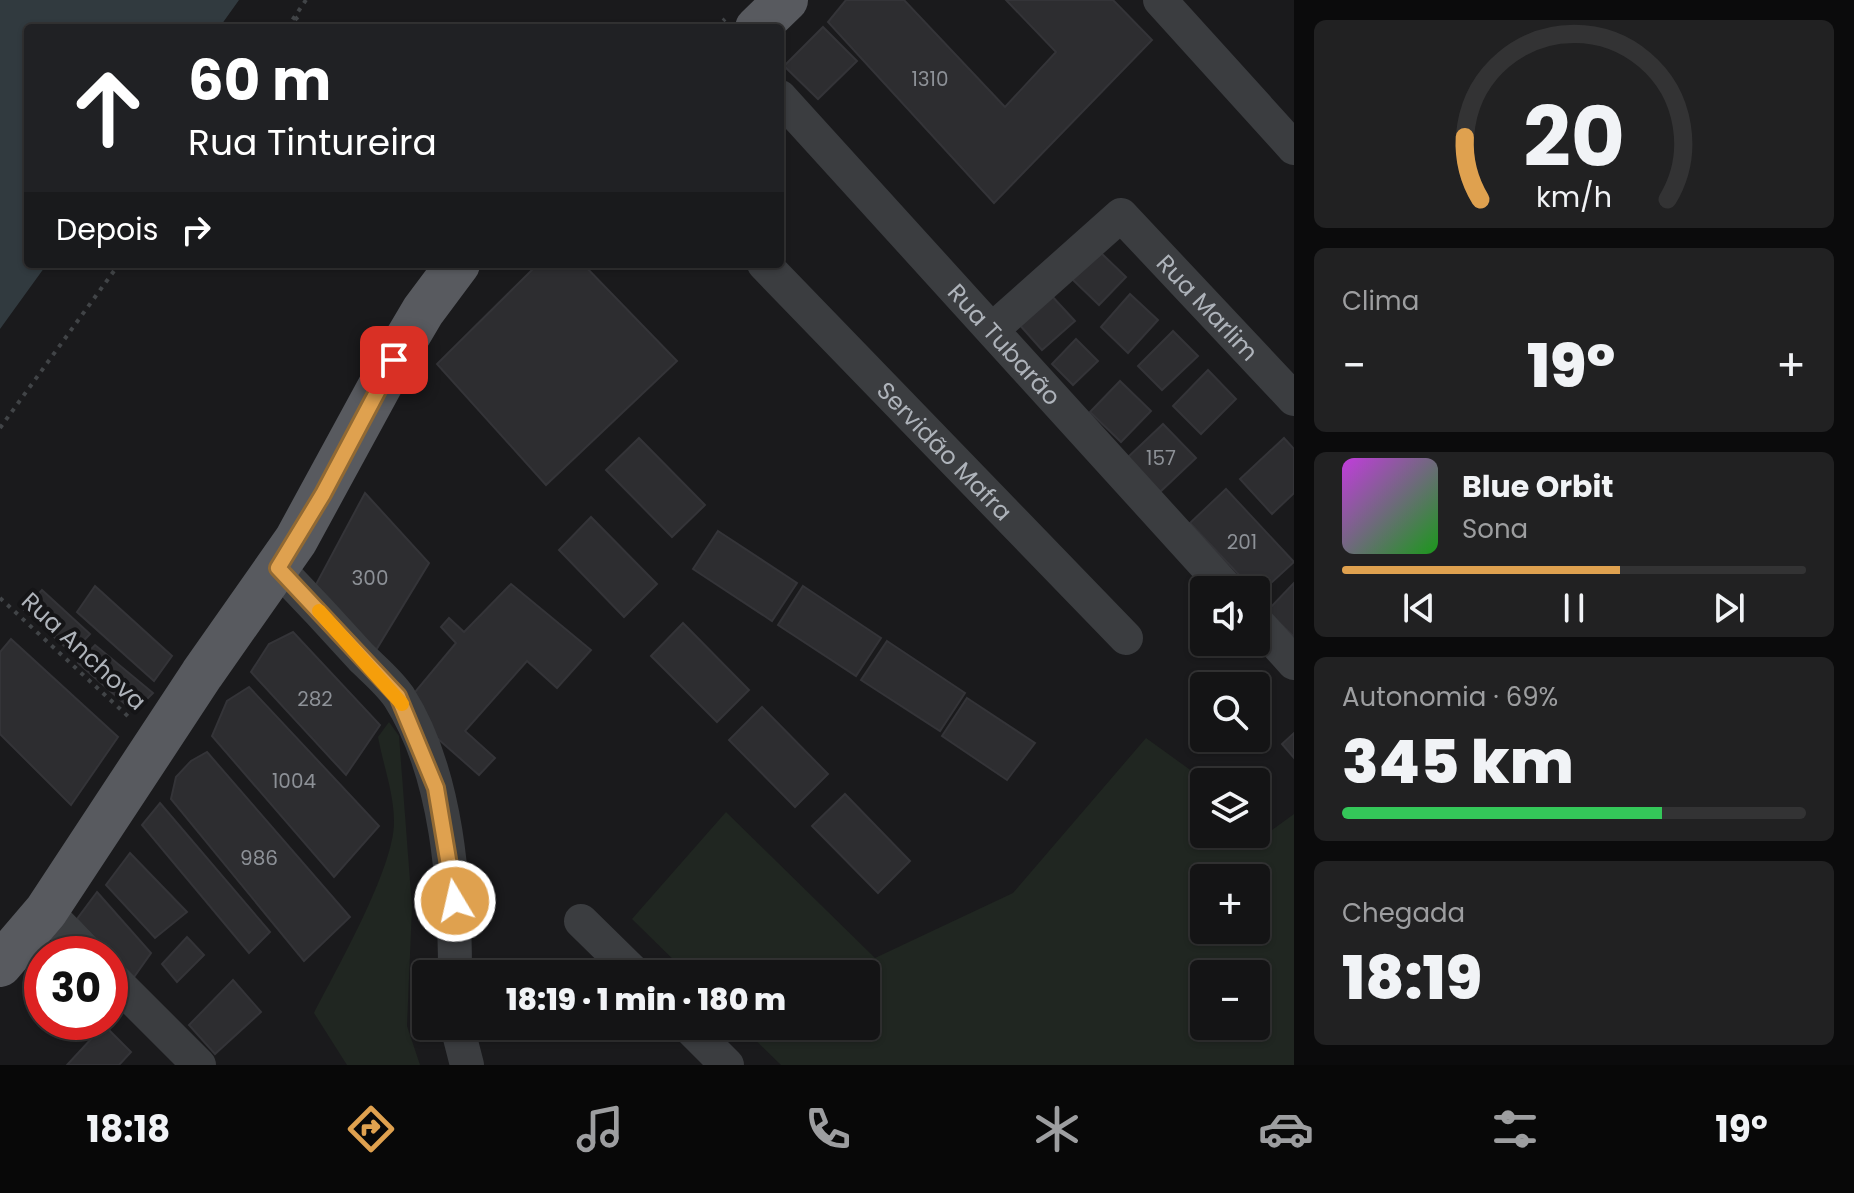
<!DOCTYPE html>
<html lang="pt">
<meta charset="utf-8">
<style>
:root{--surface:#141415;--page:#212122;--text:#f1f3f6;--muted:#9d9ea0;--line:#333334;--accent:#dfa14f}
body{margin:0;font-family:Poppins,sans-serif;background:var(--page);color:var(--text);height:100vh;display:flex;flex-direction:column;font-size:30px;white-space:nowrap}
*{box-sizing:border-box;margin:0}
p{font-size:26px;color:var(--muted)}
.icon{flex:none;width:44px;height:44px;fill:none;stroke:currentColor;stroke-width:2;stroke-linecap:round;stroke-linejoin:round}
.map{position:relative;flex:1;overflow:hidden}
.panel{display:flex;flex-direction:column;gap:20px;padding:20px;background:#0b0b0c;width:560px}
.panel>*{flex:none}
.hud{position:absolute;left:24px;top:24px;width:760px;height:244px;border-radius:8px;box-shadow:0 2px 6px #0004,0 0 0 2px var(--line);background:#202124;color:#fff;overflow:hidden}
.tools{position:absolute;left:1190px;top:576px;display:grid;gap:16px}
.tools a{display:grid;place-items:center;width:80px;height:80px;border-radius:8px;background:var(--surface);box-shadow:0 2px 6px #0004,0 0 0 2px var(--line);font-size:40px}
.speed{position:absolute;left:24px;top:936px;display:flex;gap:16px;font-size:40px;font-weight:700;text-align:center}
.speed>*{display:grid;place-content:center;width:104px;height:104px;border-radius:50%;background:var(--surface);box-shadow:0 2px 6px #0004,0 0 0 2px var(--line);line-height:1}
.speed .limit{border:12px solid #d22;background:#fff;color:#111}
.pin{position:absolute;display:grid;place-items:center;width:68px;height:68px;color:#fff;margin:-34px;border-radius:16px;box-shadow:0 4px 12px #0006}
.me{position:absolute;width:88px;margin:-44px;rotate:351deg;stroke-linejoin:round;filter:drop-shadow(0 0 6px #0008)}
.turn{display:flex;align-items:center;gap:28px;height:168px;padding:0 32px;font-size:36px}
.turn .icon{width:104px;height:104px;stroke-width:2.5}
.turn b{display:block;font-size:56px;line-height:68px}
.then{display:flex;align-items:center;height:76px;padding:0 32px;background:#0003;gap:16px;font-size:30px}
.big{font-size:60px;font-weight:800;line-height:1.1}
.panel .tile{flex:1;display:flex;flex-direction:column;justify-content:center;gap:12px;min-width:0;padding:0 28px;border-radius:12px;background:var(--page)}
.panel .dial{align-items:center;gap:0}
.dial svg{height:208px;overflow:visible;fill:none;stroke:var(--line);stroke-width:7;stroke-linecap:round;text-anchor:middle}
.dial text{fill:var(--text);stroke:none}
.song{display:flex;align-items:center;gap:24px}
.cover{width:96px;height:96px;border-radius:12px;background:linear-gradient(135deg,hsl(290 70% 55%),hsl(120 70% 35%))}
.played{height:8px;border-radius:4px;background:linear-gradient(90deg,var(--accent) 60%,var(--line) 60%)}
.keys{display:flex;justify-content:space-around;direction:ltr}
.heat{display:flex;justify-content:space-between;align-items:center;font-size:44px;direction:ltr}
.charge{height:12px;border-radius:6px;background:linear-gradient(90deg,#34c759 69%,var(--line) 0)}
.trip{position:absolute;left:412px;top:960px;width:468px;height:80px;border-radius:8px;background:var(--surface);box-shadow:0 2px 6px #0004,0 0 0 2px var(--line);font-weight:800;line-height:80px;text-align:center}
.menu{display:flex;height:128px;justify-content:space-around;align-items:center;background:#080808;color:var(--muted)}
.menu .icon{width:56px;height:56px}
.menu .active{color:var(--accent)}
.menu b{font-size:36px;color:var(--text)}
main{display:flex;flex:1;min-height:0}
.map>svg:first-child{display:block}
</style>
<main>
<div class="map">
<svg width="1294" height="1065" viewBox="0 0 1294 1065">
<rect width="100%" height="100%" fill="#1a1a1c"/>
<g fill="#202621" fill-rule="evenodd">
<path d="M389 722 399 736 412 907 407 1026 420 1065H347L314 1013C336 970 395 867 394 821 394 794 383 764 378 737Z"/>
<path d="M1146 738 1207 782 1204 834H1256V818L1272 830 1294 814V1065H781L741 1026H866V974H688L632 919 726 812 875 958 1013 893ZM1204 878H1256V930H1204ZM1204 974H1256V1026H1204Z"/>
</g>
<path fill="#313a3f" d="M0 0H239L219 28H28V264H47L0 329Z"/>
<g fill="#2d2d30" stroke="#343438" stroke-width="2">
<path d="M846 0H904L1005 107 1056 52 1006 0H1113L1152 40 994 203 828 22Z"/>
<path d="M823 27 857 61 818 99 784 66Z"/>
<path d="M1099 251 1126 277 1099 305 1072 279Z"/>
<path d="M538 264H583L677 361 546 485 437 364Z"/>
<path d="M1050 294 1075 321 1042 350 1018 323Z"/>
<path d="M1130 294 1158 320 1128 353 1101 327Z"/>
<path d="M1173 331 1198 356 1162 390 1138 366Z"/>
<path d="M1076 339 1098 361 1073 385 1052 364Z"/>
<path d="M1208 370 1236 399 1201 434 1173 406Z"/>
<path d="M1120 381 1151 411 1121 442 1090 412Z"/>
<path d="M1163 424 1196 458 1159 493 1127 458Z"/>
<path d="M639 438 705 505 672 537 606 470Z"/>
<path d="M1284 438 1294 449V493L1272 514 1240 479Z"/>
<path d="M1226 489 1294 562 1258 595 1190 523Z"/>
<path d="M365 493 429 563 373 655 312 592Z"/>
<path d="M591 517 657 584 624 617 559 550Z"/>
<path d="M718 531 797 583 772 621 693 569Z"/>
<path d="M1294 583V637L1267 611Z"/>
<path d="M511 584 591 650 557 688 527 661 465 731 495 758 479 775 421 724 415 692 456 643 441 627 449 618 464 632Z"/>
<path d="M95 586 172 656 154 681 77 612Z"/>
<path d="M803 586 881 638 856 676 778 625Z"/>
<path d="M42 590 90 634 72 653 24 610Z"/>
<path d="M683 623 749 690 717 722 651 656Z"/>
<path d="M293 632 380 725 346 775 251 672 269 644Z"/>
<path d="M11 639 118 737 71 805 0 734V652Z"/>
<path d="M887 641 965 693 940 731 861 680Z"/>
<path d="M95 645 153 693 134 712 78 663Z"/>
<path d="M249 687 379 826 334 877 212 736 227 701Z"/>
<path d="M967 698 1035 743 1007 780 942 736Z"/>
<path d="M762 707 828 774 795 807 729 740Z"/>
<path d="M1294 733V758L1282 744Z"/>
<path d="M207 752 350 917 304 961 171 799 176 777 191 761Z"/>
<path d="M845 794 910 861 878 893 812 826Z"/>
<path d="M160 803 270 932 249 953 142 825Z"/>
<path d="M130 853 187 912 155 938 106 885Z"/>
<path d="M97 892 151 953 132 980 77 919Z"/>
<path d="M187 937 204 955 177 982 162 964Z"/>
<path d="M233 980 261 1012 215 1054 189 1025Z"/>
<path d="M104 1025 131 1052 119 1065H67Z"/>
</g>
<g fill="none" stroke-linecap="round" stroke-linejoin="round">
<g stroke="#414447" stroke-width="4" stroke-dasharray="4 6" stroke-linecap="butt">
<path d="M295 17 306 28"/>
<path d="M287 28 306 0"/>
<path d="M716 28 725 19"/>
<path d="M0 428 119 264"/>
<path d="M0 598 132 720"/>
</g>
<g stroke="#3b3d40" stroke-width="34">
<path d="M1160 0 1294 148"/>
<path id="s1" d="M780 97 1228 590"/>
<path id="s2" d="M764 264 1126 638"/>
<path id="s3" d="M993 329 1121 215 1294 399"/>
<path d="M278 568C306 597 334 627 361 657 373 669 389 682 399 697 448 774 455 885 455 974"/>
<path d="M1256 621 1294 663"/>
<path d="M46 911 88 954"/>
<path d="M581 921 635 974"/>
<path d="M110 976 199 1065"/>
<path d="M457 1026 467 1065"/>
<path d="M688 1026 727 1065"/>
</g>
<g stroke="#585a5f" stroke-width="44">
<path d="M757 28 786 0"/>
<path d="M0 965 46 911 202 674 296 540 394 360 423 311 458 264"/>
</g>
</g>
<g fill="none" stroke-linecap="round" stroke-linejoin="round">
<g stroke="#916933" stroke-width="20">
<path id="route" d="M394 360 323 494 278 568 398 696 436 788 455 901"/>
</g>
<use href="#route" stroke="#dfa14f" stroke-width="14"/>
<path stroke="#f59e0b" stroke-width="14" d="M319 611 402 704"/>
</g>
<g text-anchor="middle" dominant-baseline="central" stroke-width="8" stroke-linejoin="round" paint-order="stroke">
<g font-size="20" fill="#8d9197">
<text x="930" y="79">1310</text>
<text x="1161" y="458">157</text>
<text x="1242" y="542">201</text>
<text x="370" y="578">300</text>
<text x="315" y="699">282</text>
<text x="294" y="781">1004</text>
<text x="259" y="858">986</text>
</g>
<g font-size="24" fill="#aeb3ba" stroke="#151517">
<text stroke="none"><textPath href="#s3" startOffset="298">Rua Marlim</textPath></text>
<text stroke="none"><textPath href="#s1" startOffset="334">Rua Tubarão</textPath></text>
<text stroke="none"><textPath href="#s2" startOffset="260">Servidão Mafra</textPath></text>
<text transform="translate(84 651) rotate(43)">Rua Anchova</text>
</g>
</g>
</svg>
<div class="tools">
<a><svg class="icon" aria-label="sound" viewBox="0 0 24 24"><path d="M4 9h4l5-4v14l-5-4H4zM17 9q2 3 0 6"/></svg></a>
<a><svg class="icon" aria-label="search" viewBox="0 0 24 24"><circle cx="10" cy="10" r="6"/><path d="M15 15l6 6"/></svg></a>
<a><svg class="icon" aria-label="layers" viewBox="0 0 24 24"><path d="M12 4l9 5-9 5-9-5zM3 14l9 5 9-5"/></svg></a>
<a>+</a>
<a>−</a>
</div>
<div class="speed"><div class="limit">30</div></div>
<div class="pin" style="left:394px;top:360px;background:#d93025"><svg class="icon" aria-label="arrive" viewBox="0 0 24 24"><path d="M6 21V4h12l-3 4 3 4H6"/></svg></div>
<svg class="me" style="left:455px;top:901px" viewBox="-20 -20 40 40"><circle r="17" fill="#dfa14f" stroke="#fff" stroke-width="3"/><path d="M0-11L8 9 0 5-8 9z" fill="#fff"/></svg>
<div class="trip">18:19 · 1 min · 180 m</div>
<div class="hud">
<div class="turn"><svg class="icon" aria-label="ahead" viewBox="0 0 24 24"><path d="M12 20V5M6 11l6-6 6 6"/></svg><div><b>60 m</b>Rua Tintureira</div></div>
<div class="then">Depois<svg class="icon" aria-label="right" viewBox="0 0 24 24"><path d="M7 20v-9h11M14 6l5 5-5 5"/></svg></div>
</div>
</div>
<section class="panel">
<div class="tile dial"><svg viewBox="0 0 100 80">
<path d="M14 69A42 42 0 1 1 86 69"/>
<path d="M14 69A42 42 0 0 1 8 45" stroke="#dfa14f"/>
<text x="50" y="56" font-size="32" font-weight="700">20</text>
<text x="50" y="72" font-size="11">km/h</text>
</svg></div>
<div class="tile"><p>Clima</p>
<div class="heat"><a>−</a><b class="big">19°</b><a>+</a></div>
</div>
<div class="tile">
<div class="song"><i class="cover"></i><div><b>Blue Orbit</b><p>Sona</p></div></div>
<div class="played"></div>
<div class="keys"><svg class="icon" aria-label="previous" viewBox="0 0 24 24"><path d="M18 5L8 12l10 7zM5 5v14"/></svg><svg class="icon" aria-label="pause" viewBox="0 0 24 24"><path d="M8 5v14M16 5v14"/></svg><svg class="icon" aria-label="next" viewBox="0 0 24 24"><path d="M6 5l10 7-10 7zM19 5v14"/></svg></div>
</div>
<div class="tile"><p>Autonomia · 69%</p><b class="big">345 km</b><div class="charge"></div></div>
<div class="tile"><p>Chegada</p><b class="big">18:19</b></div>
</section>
</main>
<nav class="menu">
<b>18:18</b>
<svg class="icon active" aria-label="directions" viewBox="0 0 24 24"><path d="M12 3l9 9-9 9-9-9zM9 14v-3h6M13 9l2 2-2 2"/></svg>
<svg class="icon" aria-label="music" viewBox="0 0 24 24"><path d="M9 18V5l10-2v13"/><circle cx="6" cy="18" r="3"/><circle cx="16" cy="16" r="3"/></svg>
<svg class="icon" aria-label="phone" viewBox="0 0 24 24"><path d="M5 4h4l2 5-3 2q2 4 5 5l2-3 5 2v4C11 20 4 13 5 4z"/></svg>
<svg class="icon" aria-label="climate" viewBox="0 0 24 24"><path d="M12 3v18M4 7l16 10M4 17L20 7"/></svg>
<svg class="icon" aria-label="car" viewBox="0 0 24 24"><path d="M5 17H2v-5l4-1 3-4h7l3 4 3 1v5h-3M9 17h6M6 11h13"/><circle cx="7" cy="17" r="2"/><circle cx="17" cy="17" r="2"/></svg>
<svg class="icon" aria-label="filters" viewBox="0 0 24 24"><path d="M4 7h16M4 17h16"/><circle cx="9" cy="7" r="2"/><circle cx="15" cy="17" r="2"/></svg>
<b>19°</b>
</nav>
